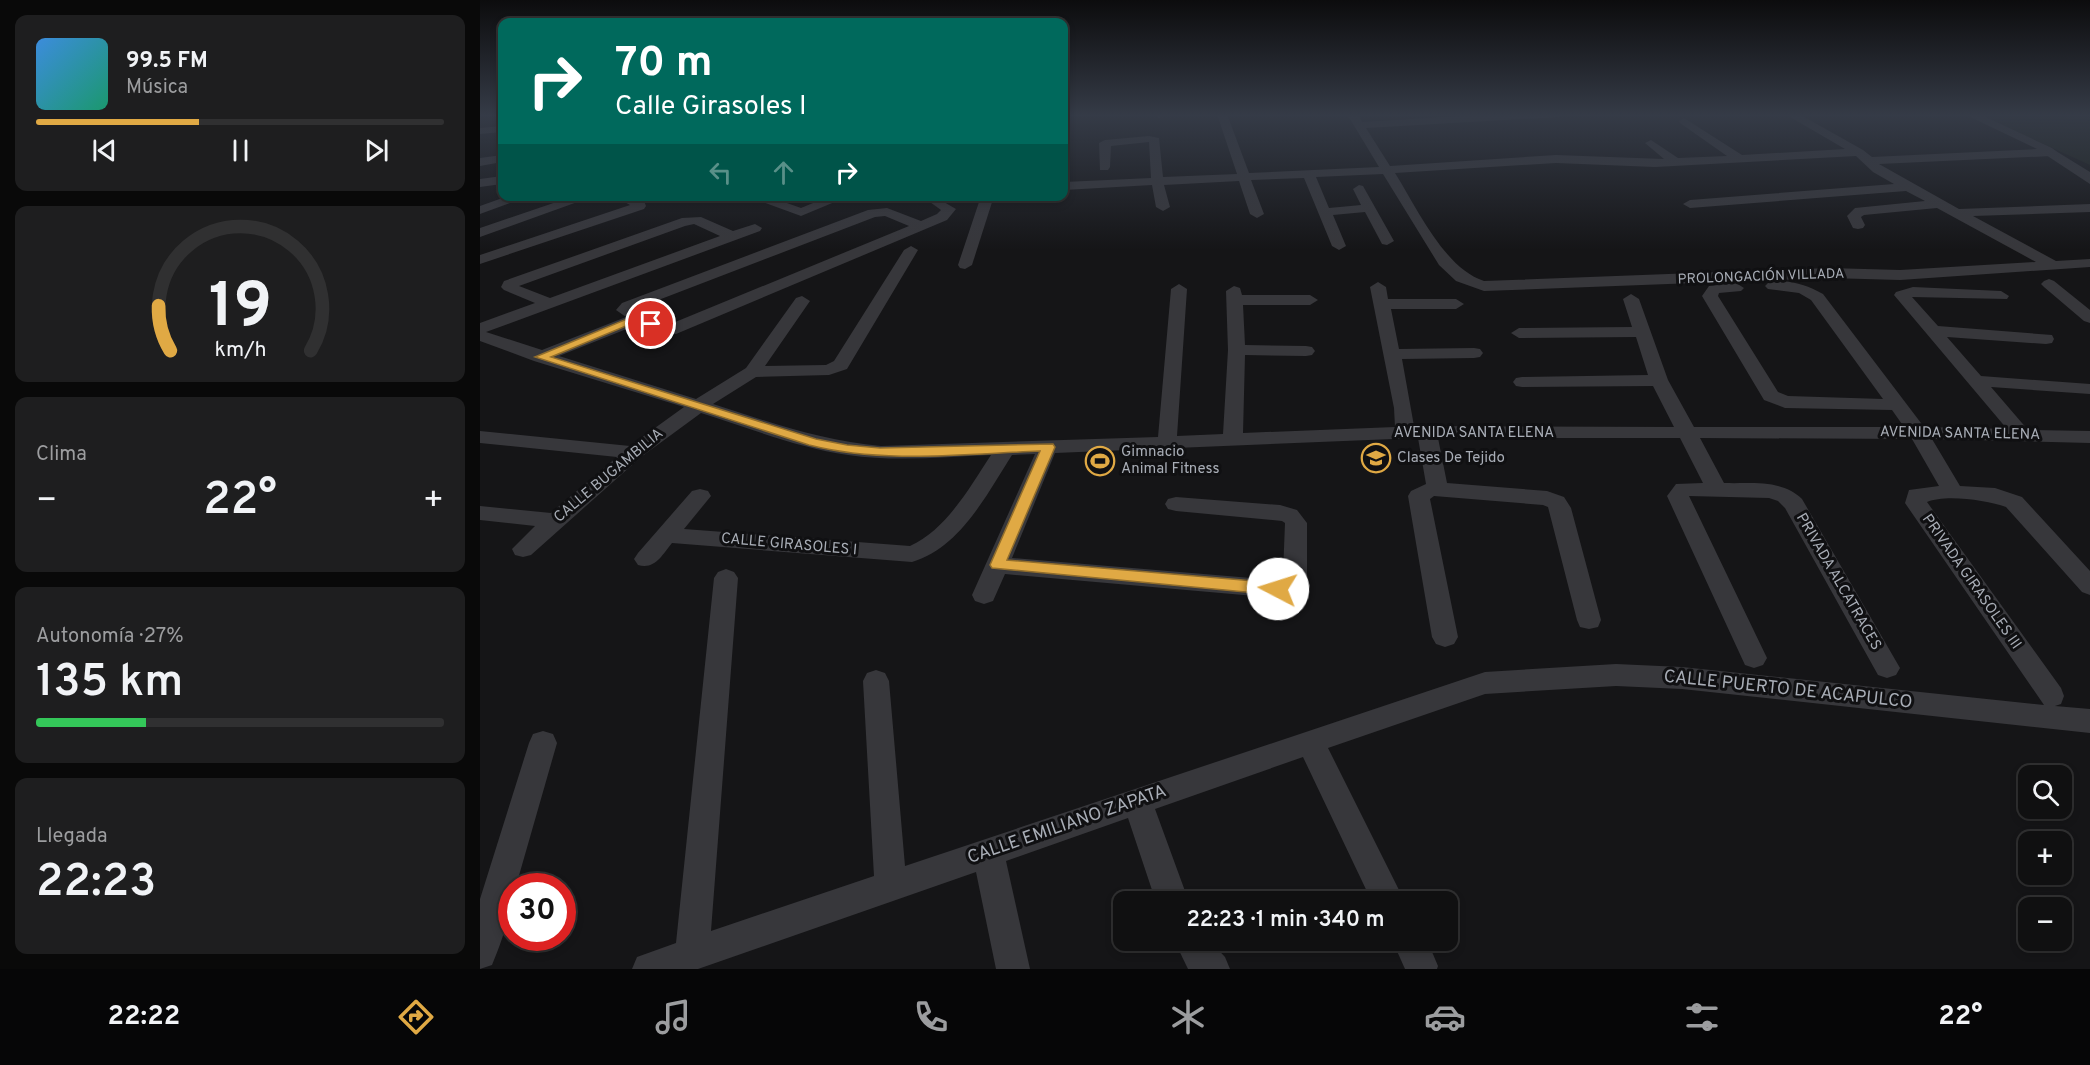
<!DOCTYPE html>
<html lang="es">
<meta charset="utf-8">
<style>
:root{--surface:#101011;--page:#1e1e1f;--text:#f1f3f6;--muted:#9c9d9f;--line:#303031;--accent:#e0a944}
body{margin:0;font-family:Overpass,sans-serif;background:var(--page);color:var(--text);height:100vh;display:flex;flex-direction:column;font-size:22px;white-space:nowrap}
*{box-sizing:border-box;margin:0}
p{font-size:20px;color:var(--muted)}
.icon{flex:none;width:33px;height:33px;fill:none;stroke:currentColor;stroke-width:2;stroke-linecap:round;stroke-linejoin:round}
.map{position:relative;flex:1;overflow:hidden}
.side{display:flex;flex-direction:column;gap:15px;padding:15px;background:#090909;width:480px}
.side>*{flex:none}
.guide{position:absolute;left:18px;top:18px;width:570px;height:183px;border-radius:12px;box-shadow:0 3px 9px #0003,0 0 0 2px var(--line);background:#00695c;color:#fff;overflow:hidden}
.fabs{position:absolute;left:1538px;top:765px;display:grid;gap:12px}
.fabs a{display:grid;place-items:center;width:54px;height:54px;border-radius:12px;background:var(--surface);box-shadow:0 3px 9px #0003,0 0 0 2px var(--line);font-size:30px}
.speed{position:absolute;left:18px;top:873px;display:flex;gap:12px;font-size:30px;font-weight:700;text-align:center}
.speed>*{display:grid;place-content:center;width:78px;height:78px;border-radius:50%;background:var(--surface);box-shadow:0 3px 9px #0003,0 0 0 2px var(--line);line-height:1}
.speed .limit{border:9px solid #d22;background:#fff;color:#111}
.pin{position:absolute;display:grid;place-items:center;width:51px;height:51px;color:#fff;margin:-26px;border:3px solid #fff;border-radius:50%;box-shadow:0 2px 6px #0007}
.me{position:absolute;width:66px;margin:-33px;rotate:275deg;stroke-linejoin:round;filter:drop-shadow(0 0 4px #0008)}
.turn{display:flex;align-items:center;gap:21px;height:126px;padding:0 18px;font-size:27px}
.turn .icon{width:78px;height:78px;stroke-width:2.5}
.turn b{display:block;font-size:42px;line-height:51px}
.lanes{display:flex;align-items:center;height:57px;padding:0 18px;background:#0003;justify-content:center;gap:30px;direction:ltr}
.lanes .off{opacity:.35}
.big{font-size:45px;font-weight:600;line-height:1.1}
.side .card{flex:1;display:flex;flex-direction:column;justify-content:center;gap:9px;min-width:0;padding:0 21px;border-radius:12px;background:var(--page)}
.side .dial{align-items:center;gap:0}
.dial svg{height:156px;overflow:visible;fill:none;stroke:var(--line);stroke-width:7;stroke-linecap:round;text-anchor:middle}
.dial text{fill:var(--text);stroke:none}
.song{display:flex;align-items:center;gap:18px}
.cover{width:72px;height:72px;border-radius:9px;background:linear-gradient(135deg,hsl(210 70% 55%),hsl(160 70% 35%))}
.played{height:6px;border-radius:3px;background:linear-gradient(90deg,var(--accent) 40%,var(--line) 40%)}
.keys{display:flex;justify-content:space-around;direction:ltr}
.heat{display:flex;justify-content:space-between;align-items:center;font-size:33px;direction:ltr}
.charge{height:9px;border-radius:4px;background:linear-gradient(90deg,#34c759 27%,var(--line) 0)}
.trip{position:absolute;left:633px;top:891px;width:345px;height:60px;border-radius:12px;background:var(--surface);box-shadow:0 3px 9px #0003,0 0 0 2px var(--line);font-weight:600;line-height:60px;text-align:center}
.menu{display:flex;height:96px;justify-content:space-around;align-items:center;background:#060607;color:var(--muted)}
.menu .icon{width:42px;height:42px}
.menu .on{color:var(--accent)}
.menu b{font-size:27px;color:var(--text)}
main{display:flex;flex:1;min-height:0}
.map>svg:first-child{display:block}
</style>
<main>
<section class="side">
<div class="card">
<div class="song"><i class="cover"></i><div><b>99.5 FM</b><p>Música</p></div></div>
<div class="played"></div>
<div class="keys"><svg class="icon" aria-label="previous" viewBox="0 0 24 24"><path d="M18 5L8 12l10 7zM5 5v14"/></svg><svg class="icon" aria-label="pause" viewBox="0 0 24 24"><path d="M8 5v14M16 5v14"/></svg><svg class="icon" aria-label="next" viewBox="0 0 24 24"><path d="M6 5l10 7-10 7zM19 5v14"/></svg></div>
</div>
<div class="card dial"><svg viewBox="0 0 100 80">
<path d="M14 69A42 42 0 1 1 86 69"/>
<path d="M14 69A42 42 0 0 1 8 46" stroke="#e0a944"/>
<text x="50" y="56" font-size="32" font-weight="700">19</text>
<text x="50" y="72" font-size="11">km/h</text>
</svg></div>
<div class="card"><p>Clima</p>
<div class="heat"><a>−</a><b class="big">22°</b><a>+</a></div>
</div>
<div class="card"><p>Autonomía · 27%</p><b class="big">135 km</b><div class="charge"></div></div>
<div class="card"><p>Llegada</p><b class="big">22:23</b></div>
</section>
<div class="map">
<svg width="1610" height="969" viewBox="0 0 1610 969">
<rect width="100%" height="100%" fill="#151517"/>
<path fill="#1c211c" d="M1497 114H1610V165Z"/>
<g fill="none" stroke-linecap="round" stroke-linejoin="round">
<g fill="#37373b" fill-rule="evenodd">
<path d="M674 114H684V115L679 118Z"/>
<path d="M737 114H747L769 173 899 167 867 114H878L882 122 1014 114H1083L1078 117 886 128 910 166 1076 155 1184 159 1165 143 1171 140 1198 158 1247 156 1200 123 1199 121 1204 118 1262 155 1365 149 1305 114H1319L1383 150 1392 157 1557 149 1484 114H1499L1572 148 1577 152 1571 156 1399 164 1479 209 1610 204V212L1493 216 1576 261 1610 259V267L1420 280 1349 278 1004 291 976 281 959 265 903 174 836 177 849 208 881 205 873 189 879 185 883 186 914 241 907 245 902 244 885 212 853 215 866 246 859 250 852 246 824 178 771 180 784 214 777 218 770 214 759 181 684 185 690 207 683 211 676 207 672 185 584 190V182L671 178 669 142 631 146 630 167 628 170H620L619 143 625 140 669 136 679 138 683 177 757 174ZM1376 156 1393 172 1414 184 1210 200 1203 204 1210 208 1426 191 1445 201 1375 208 1367 216 1373 228 1378 229 1383 228 1385 225 1381 217 1384 215 1457 208 1556 262 1420 270 1349 268 1004 281C964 268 937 208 915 173L1076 163 1175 167Z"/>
<path d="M22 126V132L0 134V128Z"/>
<path d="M22 155V162L0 166V158Z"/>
<path d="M22 176V184L0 187V179Z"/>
<path d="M28 196H49L0 214V206Z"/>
<path d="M94 196H114L0 237V228Z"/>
<path d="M134 196H152L164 201 166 206 164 209 0 264V255L150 205Z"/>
<path d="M266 196H287L321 208 350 196H369L321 216Z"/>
<path d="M501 196H514L492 265 485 269 480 268 478 265Z"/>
<path d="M457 198 476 209 467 220 196 334H178L159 324 79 356 216 399 266 368 316 298 322 296 330 301 285 366 346 365 354 361 424 250 431 246 438 250 367 369 349 375 276 377 233 404C289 422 342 441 401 446L678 437 691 289 699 284 707 289 697 436 743 434 748 350 746 291 754 286 760 288 762 295H830L838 300 830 305H763L765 345 826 346 832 347 835 351 832 355 826 356 765 355 763 433 915 427 914 408 890 287 898 282 906 287 908 299H976L984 304 976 309H911L919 349 994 348 1000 349 1003 353 1000 357 994 358 922 359 934 426 1194 427 1173 386 1042 387 1036 386 1033 382 1036 378 1042 377 1168 375 1156 337 1039 338 1031 333 1039 328 1152 327 1143 299 1151 294 1159 299 1188 380 1214 427H1424L1412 410 1305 408 1284 400 1222 296 1229 286 1256 283 1264 288 1261 291 1239 293 1238 296 1298 392 1308 396 1403 399 1331 300 1319 293 1288 289 1285 286 1288 283C1306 278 1327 285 1343 294L1444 427 1527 429 1414 295 1416 292 1433 287 1521 291 1529 296 1527 299 1432 297 1458 326 1572 335 1574 339 1572 343 1566 344 1467 337 1501 376 1610 384V394L1511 387 1548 430 1610 431V443L1452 439 1480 486 1515 488 1542 497 1610 571V595L1602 592 1526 507C1507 500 1465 494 1447 502L1581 688 1584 696 1581 704 1575 706 1610 709V733L1202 689 1136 686 1005 694 848 748 925 902H892L823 757 675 809 709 902H676L648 818 526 861 550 969H516L496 872 218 969H152L157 957 196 943 234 578 238 572 246 569 254 572 258 578 231 931 394 876 383 681 387 673 396 670 405 673 409 681 425 866 1005 672 1136 664 1202 667 1564 705 1425 503 1429 490 1459 486 1432 439 1220 438 1244 483C1271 484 1302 479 1322 499L1420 668 1416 675 1407 678 1398 675 1305 508 1298 501 1289 498 1209 496 1287 658 1283 665 1274 668 1265 665 1187 496 1196 484 1223 483 1200 438H958L967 483 1067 491 1084 497 1091 508 1121 620 1118 627 1109 629 1100 627 1097 620 1068 507 1063 505 954 496 950 499 978 637 974 644 965 647 956 644 952 637 928 496 931 491 946 484 938 438 575 453 532 558 796 580 803 574 805 523 802 521 696 511 688 509 685 504 688 499 696 497 800 505 817 510 827 523V577L813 592 798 598 525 574 513 601 504 604 495 601 492 595 555 454 532 455C507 494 480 548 432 562L192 543C182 555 175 570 158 565L154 559 158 553 212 491 220 489 228 491 231 496 204 529 430 546C466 530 490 487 511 455 464 457 415 462 368 455 318 448 269 428 221 413L161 457 51 555 43 557 35 555 32 549 55 526 0 520V506L71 513 137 457 0 443V431L150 446 204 407 54 361 0 341V323L55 303 24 290 21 287 24 281 202 218 221 217 253 231 275 224 282 228 280 231 6 332 62 350 146 317 136 310 142 303 388 210 407 208 441 221 457 214 461 210 450 202ZM405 216 429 226 188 325 155 309 395 217ZM214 224 240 236 70 298 39 286 205 226Z"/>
<path d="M1569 279 1574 281 1610 310V323L1604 321 1564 287 1561 284 1564 281Z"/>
<path d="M63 731 73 734 77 743 36 886H32C32 913 22 941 12 965L0 969V899L49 743 53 734Z"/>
<path d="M694 940H729L745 957 750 969H708Z"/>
<path d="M912 940H947L958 966 957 969H925Z"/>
</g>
<path fill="#37373b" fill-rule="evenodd" d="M1571 148 1610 172V184L1566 155 1564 152Z"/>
</g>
<linearGradient id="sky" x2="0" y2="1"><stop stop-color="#0c0c0d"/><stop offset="0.46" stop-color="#353b47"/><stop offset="1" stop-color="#353b47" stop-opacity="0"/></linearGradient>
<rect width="1610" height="250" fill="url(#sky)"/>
<path fill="#e0a944" stroke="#926e2c" stroke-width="1.5" d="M159 314 177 324 171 327 158 321 71 357 336 439 367 445 400 448 573 444 575 447 527 560 798 583 803 585 805 589 803 593 798 595 512 568 510 565 560 451C484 454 404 464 329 445L55 357Z"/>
<defs>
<g id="university-ring" transform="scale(1.5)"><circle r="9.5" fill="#101012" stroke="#e0a944" stroke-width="1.5"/><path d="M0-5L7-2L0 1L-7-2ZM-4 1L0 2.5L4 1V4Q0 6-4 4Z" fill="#e0a944"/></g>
<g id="stadium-ring" transform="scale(1.5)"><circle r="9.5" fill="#101012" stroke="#e0a944" stroke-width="1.5"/><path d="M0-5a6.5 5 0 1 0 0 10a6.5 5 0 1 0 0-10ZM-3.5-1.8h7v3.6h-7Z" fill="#e0a944"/></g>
</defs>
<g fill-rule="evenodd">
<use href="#university-ring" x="896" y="458"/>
<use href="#stadium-ring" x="620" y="461"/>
</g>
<g text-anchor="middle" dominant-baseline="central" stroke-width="6" stroke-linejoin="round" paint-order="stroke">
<g font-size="14" fill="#a8adb6" stroke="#101012">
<text transform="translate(1281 277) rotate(-2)">PROLONGACIÓN VILLADA</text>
</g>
<g font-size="15" fill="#a8adb6" stroke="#101012">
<text x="994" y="433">AVENIDA SANTA ELENA</text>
<text transform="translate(1480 434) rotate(1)">AVENIDA SANTA ELENA</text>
<text transform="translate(129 476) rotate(-40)">CALLE BUGAMBILIA</text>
<text transform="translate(309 545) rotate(5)">CALLE GIRASOLES I</text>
<text transform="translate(1358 582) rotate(60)">PRIVADA ALCATRACES</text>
<text transform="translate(1491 582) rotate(55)">PRIVADA GIRASOLES III</text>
</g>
<g font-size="15" fill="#a8adb6" stroke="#101012" text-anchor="start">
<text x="641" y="452">Gimnacio<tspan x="641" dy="17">Animal Fitness</tspan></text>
<text x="917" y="458">Clases De Tejido</text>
</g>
<g font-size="18" fill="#a8adb6" stroke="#101012">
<text transform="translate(1308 690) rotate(6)">CALLE PUERTO DE ACAPULCO</text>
<text transform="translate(587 825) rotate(-19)">CALLE EMILIANO ZAPATA</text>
</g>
</g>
</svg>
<div class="fabs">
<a><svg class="icon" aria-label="search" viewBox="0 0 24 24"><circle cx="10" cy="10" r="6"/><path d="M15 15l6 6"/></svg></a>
<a>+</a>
<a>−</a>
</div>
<div class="speed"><div class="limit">30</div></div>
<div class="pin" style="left:171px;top:324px;background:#d93025"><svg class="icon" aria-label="arrive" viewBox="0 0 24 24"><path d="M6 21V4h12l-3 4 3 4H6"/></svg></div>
<svg class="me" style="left:798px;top:589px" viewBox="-20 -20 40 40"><circle r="19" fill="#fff"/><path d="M0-13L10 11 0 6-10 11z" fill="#e0a944"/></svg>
<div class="trip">22:23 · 1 min · 340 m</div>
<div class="guide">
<div class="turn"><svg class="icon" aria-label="right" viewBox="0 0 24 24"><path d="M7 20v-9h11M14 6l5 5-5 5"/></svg><div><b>70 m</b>Calle Girasoles I</div></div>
<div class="lanes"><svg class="icon off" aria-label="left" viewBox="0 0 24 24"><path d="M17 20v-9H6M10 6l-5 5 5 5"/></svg><svg class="icon off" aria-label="ahead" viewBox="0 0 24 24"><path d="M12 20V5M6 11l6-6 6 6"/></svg><svg class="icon" aria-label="right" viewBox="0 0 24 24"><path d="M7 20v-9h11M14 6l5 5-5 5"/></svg></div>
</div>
</div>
</main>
<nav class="menu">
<b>22:22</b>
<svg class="icon on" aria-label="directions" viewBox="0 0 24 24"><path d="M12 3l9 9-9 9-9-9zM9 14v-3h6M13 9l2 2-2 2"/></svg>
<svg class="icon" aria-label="music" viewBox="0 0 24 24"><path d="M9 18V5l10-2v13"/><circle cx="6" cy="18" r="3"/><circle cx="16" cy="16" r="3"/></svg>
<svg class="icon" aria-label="phone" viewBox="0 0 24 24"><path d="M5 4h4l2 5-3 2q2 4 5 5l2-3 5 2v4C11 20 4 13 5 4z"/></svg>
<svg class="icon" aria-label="climate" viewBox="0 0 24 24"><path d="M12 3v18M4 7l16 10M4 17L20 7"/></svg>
<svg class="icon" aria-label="car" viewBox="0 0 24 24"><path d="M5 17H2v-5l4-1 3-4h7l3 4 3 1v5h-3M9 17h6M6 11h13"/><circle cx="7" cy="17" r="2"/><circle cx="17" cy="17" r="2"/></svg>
<svg class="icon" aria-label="filters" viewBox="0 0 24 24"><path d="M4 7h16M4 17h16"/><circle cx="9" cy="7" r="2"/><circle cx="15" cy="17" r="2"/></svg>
<b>22°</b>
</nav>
